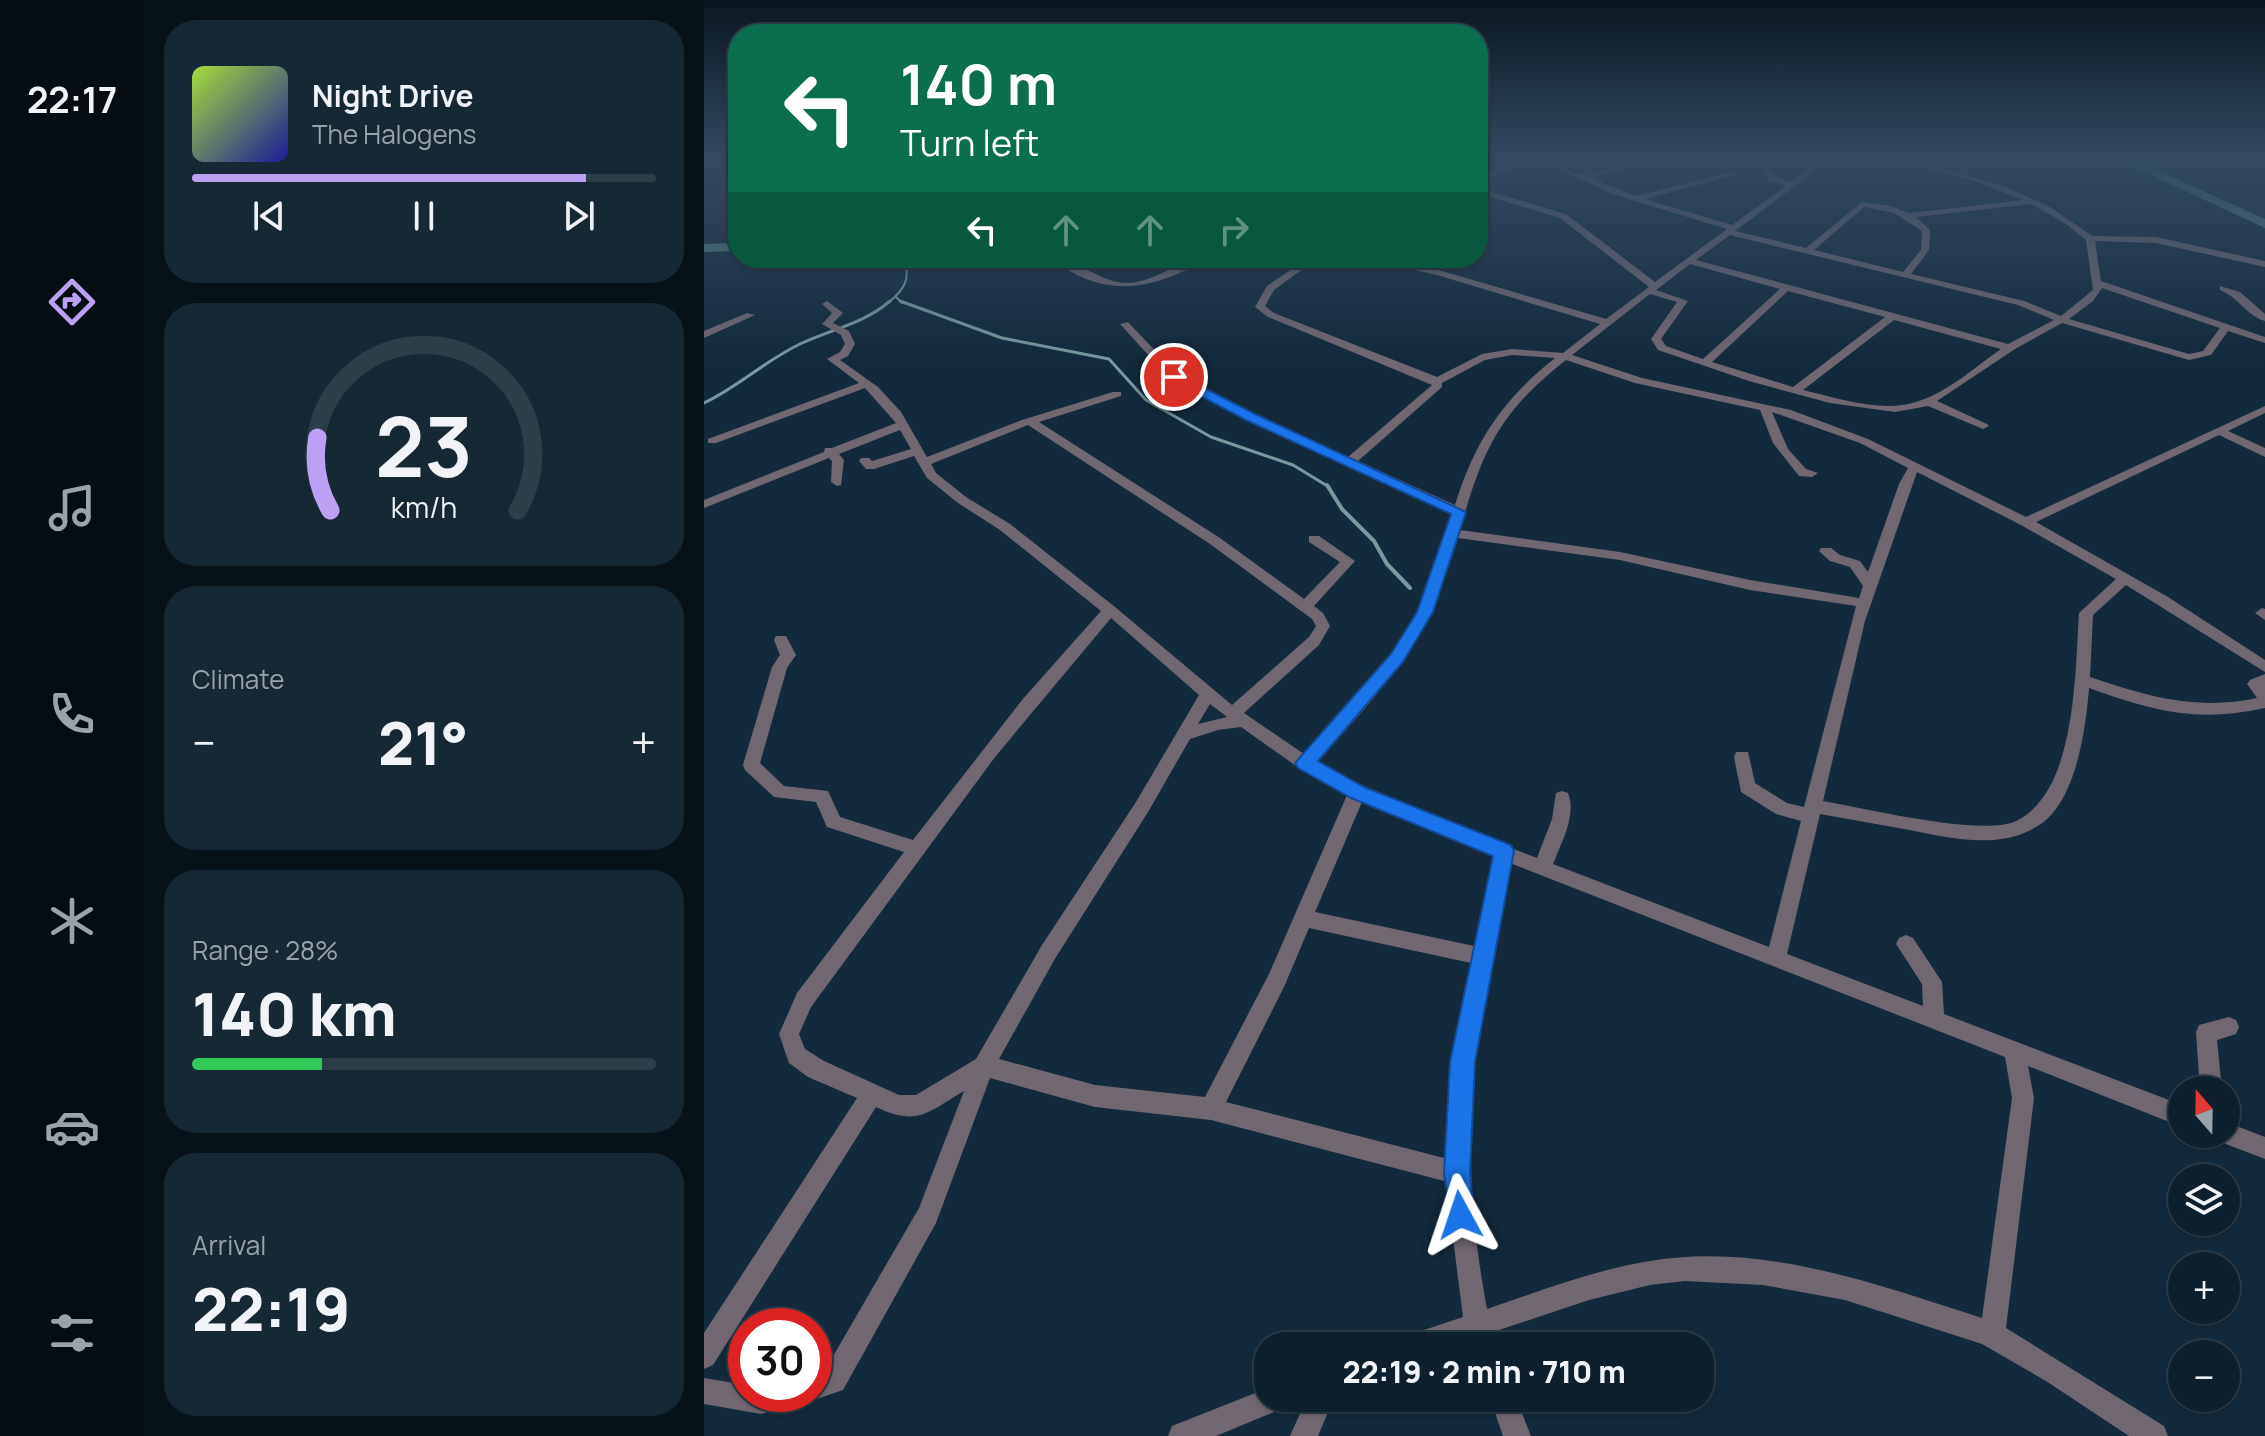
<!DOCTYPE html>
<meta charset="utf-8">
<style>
:root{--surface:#0e202d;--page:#172835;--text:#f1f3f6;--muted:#9ba3aa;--line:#2e3e49;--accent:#bca0f2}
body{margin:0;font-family:Manrope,sans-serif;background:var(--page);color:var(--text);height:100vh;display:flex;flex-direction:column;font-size:30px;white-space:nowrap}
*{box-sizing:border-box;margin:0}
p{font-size:26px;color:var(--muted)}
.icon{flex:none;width:44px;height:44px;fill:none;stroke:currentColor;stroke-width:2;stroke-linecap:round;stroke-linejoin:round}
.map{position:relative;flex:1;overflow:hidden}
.details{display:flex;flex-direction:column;gap:20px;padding:20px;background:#081219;width:560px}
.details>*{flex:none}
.banner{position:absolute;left:24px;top:24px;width:760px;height:244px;border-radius:32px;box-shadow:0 2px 6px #0004,0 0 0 2px var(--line);background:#0b6e4f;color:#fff;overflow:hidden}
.needle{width:52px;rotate:340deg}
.tools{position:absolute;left:1464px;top:1076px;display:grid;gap:16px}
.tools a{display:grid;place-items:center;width:72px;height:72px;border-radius:50%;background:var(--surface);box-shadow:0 2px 6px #0004,0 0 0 2px var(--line);font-size:40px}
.speed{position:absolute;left:24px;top:1308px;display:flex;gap:16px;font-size:40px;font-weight:700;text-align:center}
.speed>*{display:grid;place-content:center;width:104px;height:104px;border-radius:50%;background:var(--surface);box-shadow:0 2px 6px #0004,0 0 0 2px var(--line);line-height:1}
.speed .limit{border:12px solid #d22;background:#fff;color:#111}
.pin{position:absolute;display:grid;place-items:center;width:68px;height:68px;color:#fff;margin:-34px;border:4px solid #fff;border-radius:50%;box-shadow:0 2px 8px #0007}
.me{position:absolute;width:88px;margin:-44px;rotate:355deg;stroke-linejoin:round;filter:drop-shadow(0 0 6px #0008)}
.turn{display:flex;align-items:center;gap:28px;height:168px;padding:0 40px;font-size:36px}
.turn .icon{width:104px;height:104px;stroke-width:2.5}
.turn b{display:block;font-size:56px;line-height:68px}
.lanes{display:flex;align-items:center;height:76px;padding:0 40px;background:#0003;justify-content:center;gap:40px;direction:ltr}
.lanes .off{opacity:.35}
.big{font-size:60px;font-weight:800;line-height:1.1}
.details .widget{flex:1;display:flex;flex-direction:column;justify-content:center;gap:12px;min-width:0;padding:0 28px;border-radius:32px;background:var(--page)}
.details .dial{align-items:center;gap:0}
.dial svg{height:208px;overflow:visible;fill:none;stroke:var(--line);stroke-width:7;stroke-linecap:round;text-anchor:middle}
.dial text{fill:var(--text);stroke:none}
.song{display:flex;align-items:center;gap:24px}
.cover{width:96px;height:96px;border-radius:12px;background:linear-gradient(135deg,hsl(80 70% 55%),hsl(240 70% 35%))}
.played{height:8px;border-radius:4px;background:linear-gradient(90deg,var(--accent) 85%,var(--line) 85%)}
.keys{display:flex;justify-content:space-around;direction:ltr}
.heat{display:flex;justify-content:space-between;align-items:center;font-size:44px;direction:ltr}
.charge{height:12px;border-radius:6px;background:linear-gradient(90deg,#34c759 28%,var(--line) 0)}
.trip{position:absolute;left:550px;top:1332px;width:460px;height:80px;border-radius:32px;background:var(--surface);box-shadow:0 2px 6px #0004,0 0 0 2px var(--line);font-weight:800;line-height:80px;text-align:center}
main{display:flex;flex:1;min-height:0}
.tab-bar{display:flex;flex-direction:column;width:144px;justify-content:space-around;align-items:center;background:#060d12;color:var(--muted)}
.tab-bar .icon{width:56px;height:56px}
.tab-bar .selected{color:var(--accent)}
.tab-bar b{font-size:36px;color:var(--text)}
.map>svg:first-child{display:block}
</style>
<main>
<nav class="tab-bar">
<b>22:17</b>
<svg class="icon selected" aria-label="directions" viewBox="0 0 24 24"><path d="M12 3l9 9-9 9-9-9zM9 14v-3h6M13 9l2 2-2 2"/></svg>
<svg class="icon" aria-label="music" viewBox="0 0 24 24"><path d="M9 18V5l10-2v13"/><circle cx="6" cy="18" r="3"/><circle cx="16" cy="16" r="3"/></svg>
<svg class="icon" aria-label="phone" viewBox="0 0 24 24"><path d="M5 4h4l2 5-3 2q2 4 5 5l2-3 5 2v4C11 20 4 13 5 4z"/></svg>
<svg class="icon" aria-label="climate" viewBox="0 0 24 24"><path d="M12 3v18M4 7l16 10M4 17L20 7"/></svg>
<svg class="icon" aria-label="car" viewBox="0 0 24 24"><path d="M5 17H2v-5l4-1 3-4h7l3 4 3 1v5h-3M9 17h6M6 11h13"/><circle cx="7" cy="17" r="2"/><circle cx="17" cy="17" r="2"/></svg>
<svg class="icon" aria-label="filters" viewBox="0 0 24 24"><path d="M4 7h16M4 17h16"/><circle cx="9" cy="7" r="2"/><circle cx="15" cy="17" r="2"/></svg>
</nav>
<section class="details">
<div class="widget">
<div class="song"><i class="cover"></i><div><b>Night Drive</b><p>The Halogens</p></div></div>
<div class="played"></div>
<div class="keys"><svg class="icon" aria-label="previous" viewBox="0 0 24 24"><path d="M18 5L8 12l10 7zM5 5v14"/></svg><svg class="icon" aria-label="pause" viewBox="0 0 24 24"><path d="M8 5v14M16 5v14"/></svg><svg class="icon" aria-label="next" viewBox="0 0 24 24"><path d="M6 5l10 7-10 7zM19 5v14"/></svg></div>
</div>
<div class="widget dial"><svg viewBox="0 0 100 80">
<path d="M14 69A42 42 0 1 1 86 69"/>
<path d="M14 69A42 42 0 0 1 9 41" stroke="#bca0f2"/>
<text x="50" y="56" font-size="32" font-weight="700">23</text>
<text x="50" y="72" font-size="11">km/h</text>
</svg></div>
<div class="widget"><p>Climate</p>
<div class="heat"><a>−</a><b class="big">21°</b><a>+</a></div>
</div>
<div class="widget"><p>Range · 28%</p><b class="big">140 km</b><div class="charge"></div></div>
<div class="widget"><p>Arrival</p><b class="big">22:19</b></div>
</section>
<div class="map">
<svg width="1561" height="1436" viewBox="0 0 1561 1436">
<rect width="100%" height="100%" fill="#132a3c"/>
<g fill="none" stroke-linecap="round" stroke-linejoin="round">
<g stroke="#78999d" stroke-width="2">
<path d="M192 297 198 303"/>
<path d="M184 303C201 289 206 280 201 258"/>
</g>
<g stroke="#78999d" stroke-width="3">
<path d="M196 301 298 338 405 359 442 400 507 437 589 465 625 487"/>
<path d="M0 403C34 387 62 360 96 344 126 330 161 323 186 301"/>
</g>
<path stroke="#78999d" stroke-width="4" d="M623 485 638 509 670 541 683 564 706 588"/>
<g fill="#567f7f" fill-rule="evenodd">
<path d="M1417 161H1432L1561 219V228Z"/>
<path d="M34 243V251L0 252V244Z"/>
</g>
<g fill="#716771" fill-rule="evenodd">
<path d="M815 161H825L774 182V177Z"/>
<path d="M838 161C854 161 866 174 881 175 895 176 923 161 944 161L887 178 932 196 1031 171V175L941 199 1028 225 1082 186 1064 180 1061 170H1067L1070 176 1087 182 1115 161H1124L1031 231 1102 248 1158 202 1187 206 1205 213 1319 200 1270 181 1193 161 1222 164 1300 186 1346 207 1388 236 1452 237 1561 261V267L1452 243 1391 241 1397 281 1561 337V343L1524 331 1507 355 1485 360 1358 323 1311 349 1233 401 1283 424 1285 426 1279 429 1224 406 1191 412 1126 403 1045 381 954 350 947 339 973 302 946 294 868 355 938 378 1087 410 1164 439 1322 517 1561 406V413L1524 431 1561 448V457L1515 435 1332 522 1464 597 1561 660V672L1422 585 1389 615 1386 677C1442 696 1493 711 1553 698L1543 684 1546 680 1561 674V708C1492 723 1450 711 1385 688 1382 727 1373 793 1342 820 1302 853 1247 838 1200 829 1172 824 1144 819 1116 814L1083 954 1219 1006 1218 984 1192 944 1195 938 1202 935 1209 938 1238 982 1240 1014 1478 1105V1127L1324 1066 1330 1098 1302 1328 1460 1426 1464 1436H1425L1342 1381 1278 1344 1141 1300 1059 1285 981 1281 946 1285 885 1300 789 1332 793 1346H767L765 1340 749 1346H695L699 1337 759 1317 746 1215 744 1182 507 1120 391 1107 286 1078 232 1223 139 1390 110 1400 100 1394H110V1374L121 1370 215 1208 260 1091C224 1112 214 1127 172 1107L9 1365 0 1369V1333L153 1098 104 1077 85 1063 75 1034 93 993 200 852 123 827 112 802 70 797 41 770 39 765 68 667 76 655 70 640 72 636H82L92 655 83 668 56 763 80 786 124 791 136 817 209 840 318 700 397 611 296 530 254 503 223 478 210 456 170 469H162L155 461 157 458H165L168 461 207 449 196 430 135 454 140 460 137 485 133 486 127 482 128 461 125 458 0 508V500L120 452 121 448H128L192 423 161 388 12 443H4V439L155 383 123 359 136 352 141 344 137 335 118 324 128 313 118 304 123 301 139 313 129 323 145 331 151 344 144 356 136 360 174 387 197 412 223 457 318 420 409 392H417V396L335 422 516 538 600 599 636 562 605 542V536H615L651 561 610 606 619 613 626 626 615 645 540 713 600 754C641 710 686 667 713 613 729 582 738 547 748 514L543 419 466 379 416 324 424 322 474 375 551 415 644 457 728 385 564 317 551 307 563 286 604 258H614L570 290 561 306 570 313 733 377 778 354 808 349 859 353 896 324 733 275 657 258H674L738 271 902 319 945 287 856 218 774 193V188L862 214 951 282 1023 229 908 194ZM1327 204 1362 224 1382 240 1389 290 1357 316 1320 301 1207 274 1225 250 1226 230 1212 217ZM1160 207 1190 213 1218 231 1217 250 1199 272 1110 250ZM1026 235 1314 305 1350 320 1304 344 992 260ZM986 264 1076 289 999 359 962 346 957 339 984 301 952 290ZM1398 288 1516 328 1499 351 1485 354 1365 319 1389 301ZM1084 291 1181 317 1089 387 1008 362ZM1190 320 1297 349C1271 367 1243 393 1212 402 1177 413 1134 398 1099 390ZM808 355 851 358C798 400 771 441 751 505L654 461 738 387V383L781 360ZM862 360 931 383 1056 410 1069 443 1095 476 1108 477 1114 473 1102 469 1084 449 1068 412 1156 443 1204 468 1195 484 1164 572 1156 561 1136 555 1127 548H1117L1115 551 1126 561 1146 567 1159 586 1155 598 1046 580 916 552 756 530C779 449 795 413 862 360ZM324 425 506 544 608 619 612 626 605 637 528 705 411 607 306 524 262 497 232 473 227 464ZM1213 472 1317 525 1412 579 1375 613C1371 670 1373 792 1312 821 1278 837 1160 808 1119 801L1161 621ZM754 538 916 560 1046 590 1152 606 1100 807 1083 803 1051 783 1044 752H1032L1030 757 1037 792 1072 814 1097 821 1065 947 849 864C857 843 873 815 864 793L858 791 852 793 848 819 833 858C759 829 684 801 613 762 682 687 725 638 754 538ZM407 618 495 695 432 802 338 945 272 1059 212 1095H195L120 1061 101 1049 95 1034 107 1007 291 757ZM506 704 523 717 494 724ZM537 727 595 768 643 795 565 974 501 1097 391 1085 295 1059 352 957 444 812 486 739 514 730ZM658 802 790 857 770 946 611 912ZM806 863 1301 1057 1308 1098 1278 1318C1172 1284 1059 1242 946 1261 890 1270 836 1291 783 1309 774 1261 768 1213 767 1164 765 1063 786 962 806 863ZM605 928 767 963 751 1059 744 1159 522 1102 580 987Z"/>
<path d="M347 258C374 258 396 284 425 283 454 281 477 258 504 258 495 265 482 270 471 275 425 294 386 289 347 258Z"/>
<path d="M1516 286 1536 292 1561 314V321C1543 316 1534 297 1516 290Z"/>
<path d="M43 313 51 315 0 338V331Z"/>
<path d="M1558 608 1561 609V620L1551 613Z"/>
<path d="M1525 1017 1532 1020 1535 1027 1532 1034 1513 1040 1518 1090H1496L1492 1032 1495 1025Z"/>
<path d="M1522 1122 1561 1137V1159L1514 1141 1511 1134H1522Z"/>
<path d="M0 1378 42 1385V1394H96L92 1403 57 1414 0 1404Z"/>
<path d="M564 1388V1398H586L582 1407 512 1436H464L468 1426Z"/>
<path d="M603 1398H630L614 1436H586Z"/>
<path d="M786 1398H812L827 1436H799Z"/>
</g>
</g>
<linearGradient id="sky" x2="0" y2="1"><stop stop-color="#0a1721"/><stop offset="0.44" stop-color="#334a61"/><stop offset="1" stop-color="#334a61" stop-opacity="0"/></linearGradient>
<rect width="1561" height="362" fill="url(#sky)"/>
<path fill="#1a73e8" stroke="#114b97" stroke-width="2" d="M466 375H475L551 414 762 512 729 612 699 662 614 761 660 787 807 845 810 851 771 1062 766 1173 770 1215 766 1225 756 1229 747 1225 740 1173 746 1062 789 856 647 798 594 768 591 763 687 654 713 612 747 514 542 420 466 380Z"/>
</svg>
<div class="tools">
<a><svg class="needle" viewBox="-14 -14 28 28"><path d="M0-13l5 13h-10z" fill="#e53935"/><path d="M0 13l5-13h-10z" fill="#9ba3aa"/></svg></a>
<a><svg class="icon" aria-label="layers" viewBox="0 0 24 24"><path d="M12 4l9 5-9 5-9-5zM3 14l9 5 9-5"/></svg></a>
<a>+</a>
<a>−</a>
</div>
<div class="speed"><div class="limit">30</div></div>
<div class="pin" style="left:470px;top:377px;background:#d93025"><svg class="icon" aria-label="arrive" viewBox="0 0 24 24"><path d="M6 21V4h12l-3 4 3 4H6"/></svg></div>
<svg class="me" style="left:756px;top:1215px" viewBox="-20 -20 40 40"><path d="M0-17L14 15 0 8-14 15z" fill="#1a73e8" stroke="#fff" stroke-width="4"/></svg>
<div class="trip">22:19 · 2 min · 710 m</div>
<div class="banner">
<div class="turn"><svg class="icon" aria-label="left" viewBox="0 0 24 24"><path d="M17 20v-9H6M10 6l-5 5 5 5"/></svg><div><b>140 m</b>Turn left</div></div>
<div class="lanes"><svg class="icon" aria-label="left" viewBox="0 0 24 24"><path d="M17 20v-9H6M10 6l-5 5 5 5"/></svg><svg class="icon off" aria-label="ahead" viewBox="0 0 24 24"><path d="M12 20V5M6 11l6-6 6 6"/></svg><svg class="icon off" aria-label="ahead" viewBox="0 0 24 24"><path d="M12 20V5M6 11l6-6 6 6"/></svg><svg class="icon off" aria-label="right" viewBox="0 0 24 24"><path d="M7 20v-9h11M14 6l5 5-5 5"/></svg></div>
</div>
</div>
</main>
